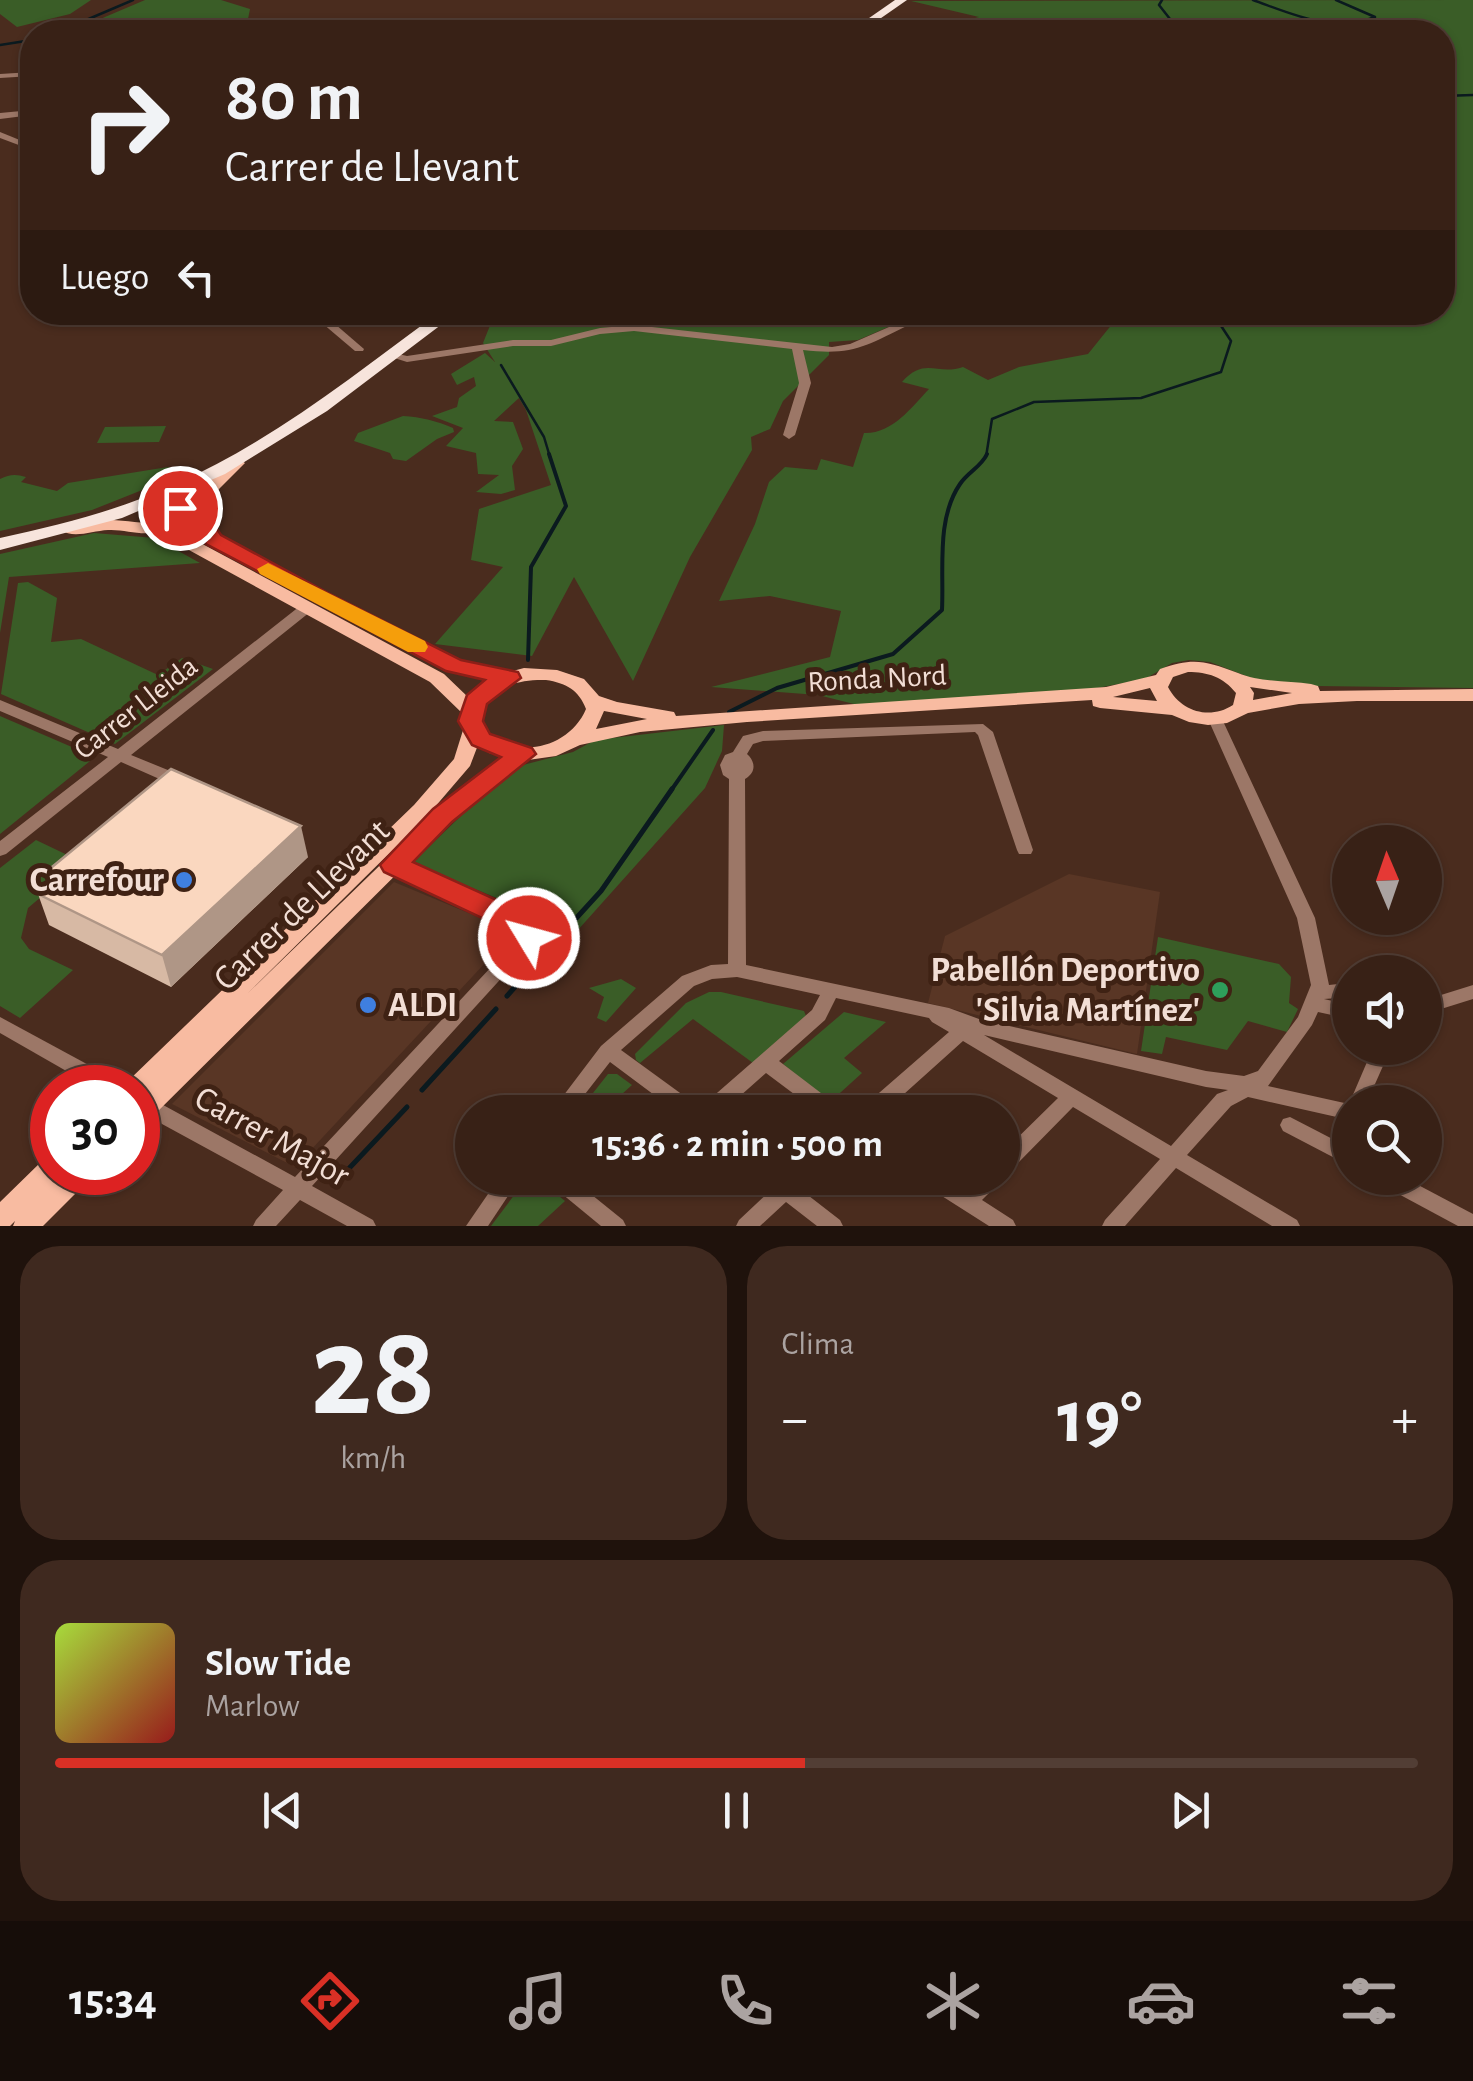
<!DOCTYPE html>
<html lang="es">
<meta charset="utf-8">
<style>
:root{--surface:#382116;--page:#3f291f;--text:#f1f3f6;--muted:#aba3a1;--line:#523e35;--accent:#d93025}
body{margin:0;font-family:"Alegreya Sans",sans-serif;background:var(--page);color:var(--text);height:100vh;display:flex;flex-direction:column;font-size:38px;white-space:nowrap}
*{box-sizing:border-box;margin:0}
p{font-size:32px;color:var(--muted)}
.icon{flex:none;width:55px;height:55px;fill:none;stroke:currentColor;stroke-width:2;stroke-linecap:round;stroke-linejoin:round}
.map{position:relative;height:1226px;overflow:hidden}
.details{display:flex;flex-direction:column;gap:20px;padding:20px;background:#1f120c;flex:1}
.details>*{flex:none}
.top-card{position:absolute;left:20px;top:20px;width:1435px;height:305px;border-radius:40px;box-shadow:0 2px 8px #0004,0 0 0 2px var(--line);background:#382116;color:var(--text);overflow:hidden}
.needle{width:65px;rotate:358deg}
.tools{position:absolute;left:1332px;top:825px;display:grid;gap:20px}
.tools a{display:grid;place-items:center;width:110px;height:110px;border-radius:50%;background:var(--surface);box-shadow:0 2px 8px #0004,0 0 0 2px var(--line);font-size:50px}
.speed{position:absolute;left:30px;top:1065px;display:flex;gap:20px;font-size:50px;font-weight:700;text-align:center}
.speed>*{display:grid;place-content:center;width:130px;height:130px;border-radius:50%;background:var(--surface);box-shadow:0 2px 8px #0004,0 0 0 2px var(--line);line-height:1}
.speed .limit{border:15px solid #d22;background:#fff;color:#111}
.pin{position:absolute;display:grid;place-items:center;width:85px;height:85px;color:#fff;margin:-42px;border:5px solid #fff;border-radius:50%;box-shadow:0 2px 10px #0007}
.me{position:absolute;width:110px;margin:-55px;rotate:307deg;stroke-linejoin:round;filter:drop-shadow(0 0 8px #0008)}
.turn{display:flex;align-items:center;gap:35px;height:210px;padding:0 40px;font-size:45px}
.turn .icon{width:130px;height:130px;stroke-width:2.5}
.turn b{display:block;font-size:70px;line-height:85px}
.then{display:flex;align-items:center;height:95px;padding:0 40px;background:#0003;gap:20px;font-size:38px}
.big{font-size:75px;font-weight:700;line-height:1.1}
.details .widget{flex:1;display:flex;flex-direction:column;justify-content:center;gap:15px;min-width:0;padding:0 35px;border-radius:40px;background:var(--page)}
.details .dial{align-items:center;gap:0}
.dial b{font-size:130px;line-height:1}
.song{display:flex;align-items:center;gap:30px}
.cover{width:120px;height:120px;border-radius:15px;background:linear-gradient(135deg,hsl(80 70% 55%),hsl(0 70% 35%))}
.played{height:10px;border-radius:5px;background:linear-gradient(90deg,var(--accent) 55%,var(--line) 55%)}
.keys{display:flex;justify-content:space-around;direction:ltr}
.heat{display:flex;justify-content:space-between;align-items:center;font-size:55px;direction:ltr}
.details .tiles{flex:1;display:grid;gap:20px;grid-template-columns:1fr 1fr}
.widget:last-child{grid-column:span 2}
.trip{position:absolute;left:455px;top:1095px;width:565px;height:100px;border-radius:50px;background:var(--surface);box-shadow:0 2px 8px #0004,0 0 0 2px var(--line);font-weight:700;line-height:100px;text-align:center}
.menu{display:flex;height:160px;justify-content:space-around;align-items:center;background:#160d09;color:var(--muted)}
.menu .icon{width:70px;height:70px}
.menu .active{color:var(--accent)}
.menu b{font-size:45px;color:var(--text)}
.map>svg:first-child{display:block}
</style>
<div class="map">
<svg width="1473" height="1226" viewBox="0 0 1473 1226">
<rect width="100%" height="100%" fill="#4a2c1e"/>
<g fill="#593625">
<path d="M1069 874 1160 892 1137 1054 928 1003 945 936Z"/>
<path d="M394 882 514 932 295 1167 172 1104Z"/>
</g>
<g fill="#3a5d27">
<path d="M0 0H91L70 14 17 27 0 14Z"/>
<path d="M145 0H221L250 9 247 24 172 32 72 31Z"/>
<path d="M1473 0V688L1316 686 1254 679 1210 662 1189 660 1172 663 1145 679 1081 691 858 705 818 695 711 687 830 657 841 611 770 596 719 601 755 524 769 482 785 467 817 470 821 459 853 467 864 433C892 434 911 408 929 389L902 382C925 356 937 376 963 367L988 380 1019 367 1088 354 1121 313 1442 312V32H921L979 17 911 1Z"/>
<path d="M495 313H921L858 340 829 342V355L783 401 770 429 751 437 752 450 690 557 633 681 574 577 532 656 435 644 503 567 471 560 479 509 551 485 526 410 519 398 494 421 513 422 523 449 512 466 515 490 501 494 476 492 499 475 478 474 476 453 446 446 463 428 432 416 457 407 459 398 476 386 474 377 457 385 451 374 485 353 495 362 483 343Z"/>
<path d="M403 416C421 417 437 421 453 428L454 432 437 439 406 461 393 459 390 453 354 441 358 433Z"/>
<path d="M166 426 159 442 97 443 105 427Z"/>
<path d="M168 467 180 475 92 510 0 531V479C10 474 16 474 26 477L21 482 57 491 68 483Z"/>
<path d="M94 533 155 538 200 563 9 577 0 633V554Z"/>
<path d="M28 582 57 598 51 642 81 639 158 675 182 658 213 669 115 744 1 694 18 583Z"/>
<path d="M0 716 95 757 0 834Z"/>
<path d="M724 725 722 751 705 788 577 931 412 863 490 788 523 765 573 752 595 740Z"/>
<path d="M36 840 82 862 28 908 21 938 29 949 73 970 20 1018 0 1006V868Z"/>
<path d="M1158 937 1279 964 1291 977 1289 1003 1298 1009 1287 1032 1248 1021 1227 1050 1166 1037 1162 1054 1141 1051Z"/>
<path d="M621 979 636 988 606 1022 597 1018 604 997 589 988Z"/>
<path d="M709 992H721L804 1011 806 1016 753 1063 693 1019 640 1063 636 1060 635 1054 686 1003Z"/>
<path d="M844 1012 886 1022 844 1058 862 1073 830 1102 783 1064Z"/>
<path d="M608 1074H617L632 1085 602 1112H578Z"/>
<path d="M527 1178H537L565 1201 538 1226H491Z"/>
</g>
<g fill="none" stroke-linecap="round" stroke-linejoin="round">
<g stroke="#0b1a1f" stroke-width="2.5">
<path d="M1162 0 1159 5 1170 19 1200 32"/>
<path d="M1253 0C1292 14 1334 34 1375 17L1336 0"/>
<path d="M58 32 133 0"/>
<path d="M0 45 32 40"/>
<path d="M1442 96 1473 95"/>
<path d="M501 365 544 437 550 457"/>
<path d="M986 457 992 419 1034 402 1141 398 1221 372 1231 341 1212 312"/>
</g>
<g stroke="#0b1a1f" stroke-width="4">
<path d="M528 660 531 567 566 506 549 454"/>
<path d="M729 712 777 688 893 654 942 610C944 569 936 519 960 484 968 472 981 467 987 454"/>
<path d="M670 792 713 730"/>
</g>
<g stroke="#0b1a1f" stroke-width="5">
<path d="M570 925 601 891 672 789"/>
<path d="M507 996 556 940"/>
<path d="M422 1090 496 1009"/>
<path d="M339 1179 407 1107"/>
</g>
<g fill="#9c7767" fill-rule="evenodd">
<path d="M32 72V76L0 78V74Z"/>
<path d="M32 110V115L0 119V113Z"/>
<path d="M0 132 32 145V150L0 138Z"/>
<path d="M309 312H321L364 349 363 351H355Z"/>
<path d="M905 320 910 323 909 325C865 346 853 356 803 350L811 383 795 435 789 439 783 435 799 383 792 349 634 331 600 334 551 346H513L407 362 385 355 390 352 407 356 513 340H551L600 328 634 325 832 347 850 344Z"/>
<path d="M305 605 310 606 312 609 310 612 131 755 185 777 187 781 185 785H173L121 762 6 854 0 856V841L108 757 0 711V700L118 749 300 606Z"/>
<path d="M1215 714 1222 719 1315 918 1329 985 1338 984 1350 988V1002L1338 998 1324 999 1350 1005V1019L1318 1012 1312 1025 1268 1086 1349 1104 1373 1048H1391L1367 1102H1350V1120L1248 1097 1231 1106 1187 1155 1297 1220 1300 1226H1272L1176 1168 1125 1226H1102L1105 1220 1160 1159 1073 1107 1009 1172 1002 1174V1153L1058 1098 963 1041 884 1112H862L864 1106 949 1032 932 1022 929 1018 836 998 825 1020 779 1061 838 1106 840 1112H818L766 1073 722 1112H677L610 1062 571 1112H551L601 1046 682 976 711 965 728 964 729 779 723 775 720 765 725 755 733 752 743 736 763 731 983 724 993 732 1033 850 1031 854H1019L1017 850 978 735 975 732 763 741 753 744 747 754C756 762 756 773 745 779L746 965 949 1008 979 1019 1206 1071 1244 1076 1258 1071 1298 1017 1311 985 1297 918 1208 719ZM737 977 820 995 812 1010 702 1106 700 1111 698 1106 621 1050 694 986 712 979ZM984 1035 1206 1087 1228 1090 1217 1094 1171 1146Z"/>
<path d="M394 859 525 917 540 932 538 938 312 1186 373 1220 376 1226H347L300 1200 276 1226H253L256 1220 283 1190 140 1112 138 1106 140 1100 147 1098 154 1100 295 1177 522 934 513 927 388 869 386 865 388 861Z"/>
<path d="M1473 985V999L1425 1014V1000Z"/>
<path d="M0 1017 120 1082 122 1088H96L0 1033Z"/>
<path d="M1290 1117 1350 1148V1166L1283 1131 1280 1125 1283 1119Z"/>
<path d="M499 1178H520L488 1226H466Z"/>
<path d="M547 1178H571L623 1220 626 1226H601L550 1184Z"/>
<path d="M760 1178H809L800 1189 840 1220 843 1226H817L786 1202 760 1226H736L739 1220 771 1190 763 1184Z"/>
<path d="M920 1178H946L966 1190 978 1178H1001L998 1184 982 1200 1013 1220 1016 1226H989L923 1184Z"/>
<path d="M1377 1178H1405L1473 1214V1226H1458L1380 1184Z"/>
</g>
<g fill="#f8bba1" fill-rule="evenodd">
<path d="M237 458 245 463 219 489 206 519 219 537 460 661 509 672 524 668 557 670 584 679 599 696 617 702 674 712 676 716 1106 687 1156 675 1160 669C1194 657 1205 661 1238 673 1259 682 1288 681 1311 684L1318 686 1320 691 1473 689V701H1357L1299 704 1248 713 1227 723 1208 725 1189 722 1172 715 1100 708 1093 706 1092 700 747 722 640 732 580 745 556 756 528 760 450 821 147 1122 138 1125V1100L141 1096 138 1097V1088H124L128 1081 414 805 454 759 464 727 461 721 462 713 430 682 156 532C141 536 124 529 108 530 92 531 73 539 61 530 83 514 125 521 151 524L149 517 169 504 195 506 212 477ZM172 514 186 515 207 543 314 602 449 670 490 679 469 698 444 674 167 525 166 519ZM1188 672C1208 672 1223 677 1236 693L1233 705C1210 720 1181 712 1168 687L1173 677ZM546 680C566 683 579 690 586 709 568 752 505 763 479 721 485 688 516 679 546 680ZM1250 687 1292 693 1253 700 1254 693ZM1150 688 1157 701 1113 697ZM604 711 647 719 596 729ZM478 745 489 753 506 757 436 811 246 995 428 815 470 766Z"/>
<path d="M52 1157V1172H92L89 1180 43 1226H13L15 1221 10 1226H0V1202L43 1160Z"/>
</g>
<g fill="#f7e4dc" fill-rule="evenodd">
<path d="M895 0H907L861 32H849Z"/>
<path d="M440 312H458L327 411 225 474 122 518 0 550V538C60 525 120 510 176 484 273 441 355 374 440 312Z"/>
</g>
</g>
<path fill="#d7b9a4" d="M308 857 171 987 49 925 38 894 51 883 46 872Z"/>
<path fill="#af9686" d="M301 826 308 857 171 987 162 955Z"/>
<path fill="#fad7bf" stroke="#af9686" stroke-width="2.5" d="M171 769 301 826 162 955 38 894 58 877 46 872Z"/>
<path fill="#d93025" stroke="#8d1f18" stroke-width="2.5" d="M180 501 207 514 221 535 328 593 461 660 518 672 521 678 487 704 483 721 490 734 532 748 536 754 452 822 413 862 538 919 544 938 539 945 529 949 519 945 514 933 384 872 380 865 433 809 501 757 472 745 458 721 467 695 485 680 446 671 206 544 192 522 169 508Z"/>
<path fill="#f59e0b" d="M268 563 425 641 428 647 425 652H408L260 574 257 569Z"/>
<g fill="#3f7fe0" stroke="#3f2214" stroke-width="4">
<circle cx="184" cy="880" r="10"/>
<circle cx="368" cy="1005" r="10"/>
</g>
<circle fill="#2e9e5b" stroke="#3f2214" stroke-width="4" cx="1220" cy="990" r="10"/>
<g text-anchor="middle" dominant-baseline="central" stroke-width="10" stroke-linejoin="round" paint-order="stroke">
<g font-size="30" fill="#f2ded5" stroke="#3f2214">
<text transform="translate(877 679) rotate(-3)">Ronda Nord</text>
<text transform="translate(136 708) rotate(-38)">Carrer Lleida</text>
</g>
<g font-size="35" font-weight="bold" fill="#f2ded5" stroke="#3f2214" text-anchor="end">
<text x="164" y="880">Carrefour</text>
<text x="1200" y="970">Pabellón Deportivo<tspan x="1200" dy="40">'Silvia Martínez'</tspan></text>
<text x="388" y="1005" text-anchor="start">ALDI</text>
</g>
<g font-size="35" fill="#f2ded5" stroke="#3f2214">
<text transform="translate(302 905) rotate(-44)">Carrer de Llevant</text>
<text transform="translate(272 1137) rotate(29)">Carrer Major</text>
</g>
</g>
</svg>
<div class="tools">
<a><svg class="needle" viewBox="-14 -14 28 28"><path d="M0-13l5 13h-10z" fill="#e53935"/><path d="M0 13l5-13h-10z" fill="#aba3a1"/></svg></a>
<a><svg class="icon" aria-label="sound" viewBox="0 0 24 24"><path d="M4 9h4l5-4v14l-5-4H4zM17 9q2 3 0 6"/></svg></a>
<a><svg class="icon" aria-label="search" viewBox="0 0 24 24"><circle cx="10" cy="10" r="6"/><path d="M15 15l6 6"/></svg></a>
</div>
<div class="speed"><div class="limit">30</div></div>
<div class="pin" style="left:180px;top:508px;background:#d93025"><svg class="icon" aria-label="arrive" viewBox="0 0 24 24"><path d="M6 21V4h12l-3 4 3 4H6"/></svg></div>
<svg class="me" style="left:529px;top:938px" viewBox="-20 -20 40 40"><circle r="17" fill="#d93025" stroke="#fff" stroke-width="3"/><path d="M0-11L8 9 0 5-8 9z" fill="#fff"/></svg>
<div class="trip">15:36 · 2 min · 500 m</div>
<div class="top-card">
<div class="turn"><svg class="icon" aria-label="right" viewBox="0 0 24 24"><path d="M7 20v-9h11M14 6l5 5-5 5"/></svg><div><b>80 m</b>Carrer de Llevant</div></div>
<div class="then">Luego<svg class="icon" aria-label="left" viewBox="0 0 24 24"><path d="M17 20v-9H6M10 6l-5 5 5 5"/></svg></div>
</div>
</div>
<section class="details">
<div class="tiles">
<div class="widget dial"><b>28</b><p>km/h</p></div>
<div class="widget"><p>Clima</p>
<div class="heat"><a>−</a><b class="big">19°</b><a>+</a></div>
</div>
<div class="widget">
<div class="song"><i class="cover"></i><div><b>Slow Tide</b><p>Marlow</p></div></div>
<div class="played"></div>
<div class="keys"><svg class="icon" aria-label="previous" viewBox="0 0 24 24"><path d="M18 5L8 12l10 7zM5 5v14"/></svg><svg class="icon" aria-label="pause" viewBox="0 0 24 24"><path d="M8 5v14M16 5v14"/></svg><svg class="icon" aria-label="next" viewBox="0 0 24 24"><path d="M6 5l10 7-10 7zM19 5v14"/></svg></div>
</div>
</div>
</section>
<nav class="menu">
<b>15:34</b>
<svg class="icon active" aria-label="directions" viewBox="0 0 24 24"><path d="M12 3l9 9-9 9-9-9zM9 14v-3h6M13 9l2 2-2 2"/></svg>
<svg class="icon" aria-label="music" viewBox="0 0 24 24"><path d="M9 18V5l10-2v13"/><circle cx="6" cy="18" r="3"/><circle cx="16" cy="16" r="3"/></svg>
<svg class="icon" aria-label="phone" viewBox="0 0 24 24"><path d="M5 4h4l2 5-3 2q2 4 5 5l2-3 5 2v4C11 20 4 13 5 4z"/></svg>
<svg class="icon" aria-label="climate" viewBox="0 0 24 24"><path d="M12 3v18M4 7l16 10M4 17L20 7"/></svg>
<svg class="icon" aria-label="car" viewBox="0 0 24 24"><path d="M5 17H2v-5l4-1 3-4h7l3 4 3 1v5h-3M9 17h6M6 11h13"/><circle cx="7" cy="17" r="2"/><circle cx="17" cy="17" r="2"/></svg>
<svg class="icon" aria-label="filters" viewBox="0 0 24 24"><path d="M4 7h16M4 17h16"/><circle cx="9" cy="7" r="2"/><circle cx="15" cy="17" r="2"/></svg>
</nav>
